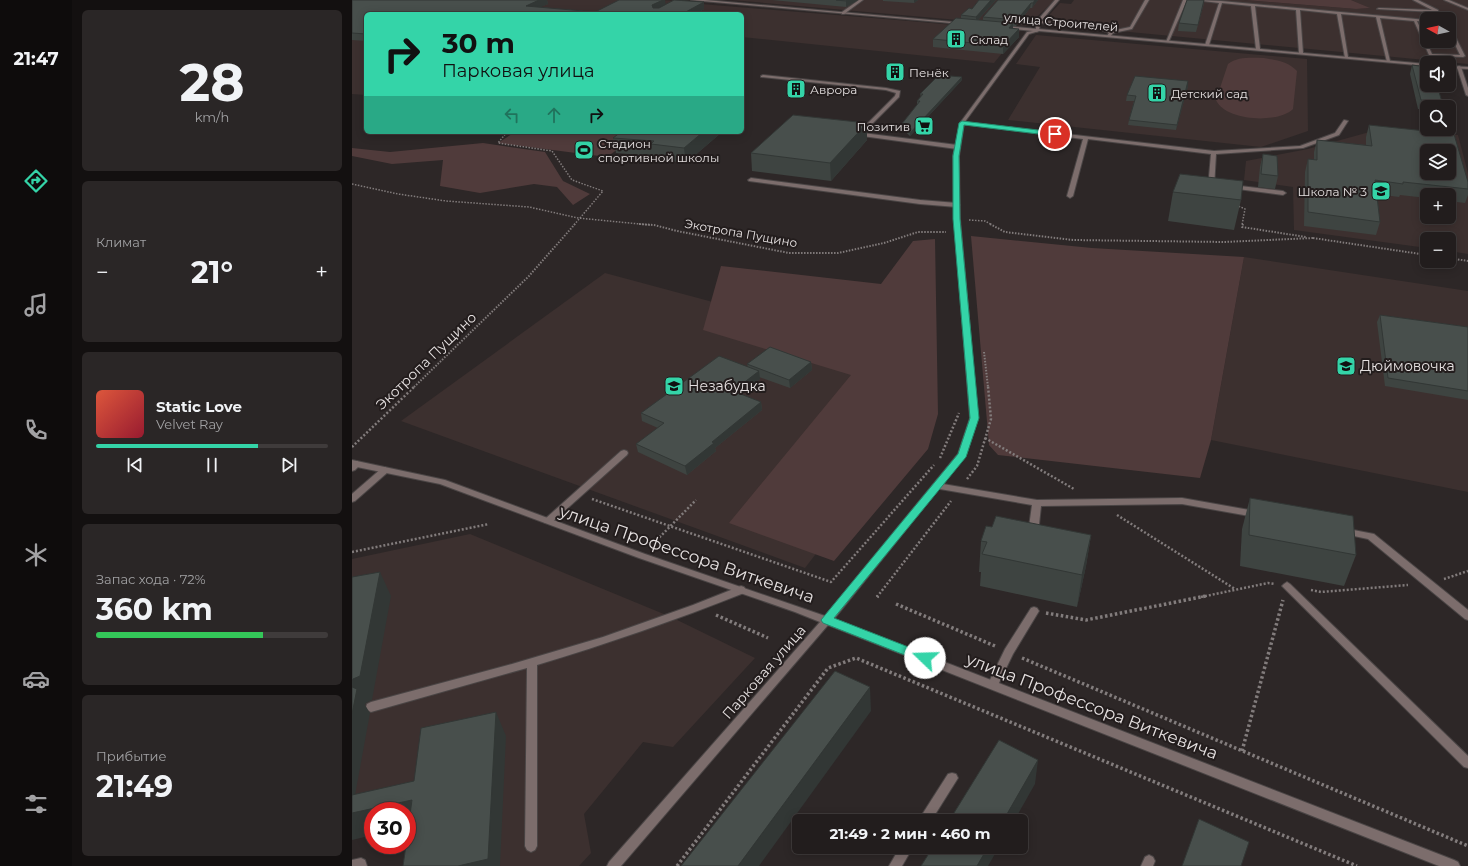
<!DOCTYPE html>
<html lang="ru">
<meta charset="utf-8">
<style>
:root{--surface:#221d1d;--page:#2a2626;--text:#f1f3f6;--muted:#a2a2a4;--line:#3f3b3b;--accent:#34d4a8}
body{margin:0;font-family:Montserrat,sans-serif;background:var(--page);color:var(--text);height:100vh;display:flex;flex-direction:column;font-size:15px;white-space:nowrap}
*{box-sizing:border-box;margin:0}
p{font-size:13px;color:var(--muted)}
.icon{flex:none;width:22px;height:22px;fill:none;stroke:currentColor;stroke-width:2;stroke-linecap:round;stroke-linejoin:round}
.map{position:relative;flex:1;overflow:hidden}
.drawer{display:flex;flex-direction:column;gap:10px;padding:10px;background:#131010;width:280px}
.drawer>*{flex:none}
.banner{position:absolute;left:12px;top:12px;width:380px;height:122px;border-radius:6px;box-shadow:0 2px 10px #0003,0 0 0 1px var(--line);background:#34d4a8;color:#111;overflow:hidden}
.needle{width:26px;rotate:278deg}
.tools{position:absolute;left:1068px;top:12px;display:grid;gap:8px}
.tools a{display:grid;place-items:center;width:36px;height:36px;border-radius:6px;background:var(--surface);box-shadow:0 2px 10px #0003,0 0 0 1px var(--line);font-size:20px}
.speed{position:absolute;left:12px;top:802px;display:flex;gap:8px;font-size:20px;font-weight:700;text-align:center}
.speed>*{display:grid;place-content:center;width:52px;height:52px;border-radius:50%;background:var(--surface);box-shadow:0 2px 10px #0003,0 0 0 1px var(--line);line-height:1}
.speed .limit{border:6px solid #d22;background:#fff;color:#111}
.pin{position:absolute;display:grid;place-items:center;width:34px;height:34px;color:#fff;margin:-17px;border:2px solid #fff;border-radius:50%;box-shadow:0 1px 4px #0007}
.me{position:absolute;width:44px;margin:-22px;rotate:291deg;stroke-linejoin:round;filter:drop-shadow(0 0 3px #0008)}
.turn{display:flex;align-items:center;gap:14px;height:84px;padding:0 12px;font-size:18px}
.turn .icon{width:52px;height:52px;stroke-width:2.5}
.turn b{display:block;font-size:28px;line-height:34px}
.lanes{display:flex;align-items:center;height:38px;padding:0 12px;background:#0003;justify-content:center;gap:20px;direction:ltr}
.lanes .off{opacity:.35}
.big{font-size:30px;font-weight:700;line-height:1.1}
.drawer .tile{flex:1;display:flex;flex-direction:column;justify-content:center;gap:6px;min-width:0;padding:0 14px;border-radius:6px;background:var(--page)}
.drawer .dial{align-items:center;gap:0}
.dial b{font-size:52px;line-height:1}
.song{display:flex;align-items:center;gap:12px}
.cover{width:48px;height:48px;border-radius:6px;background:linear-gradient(135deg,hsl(10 70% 55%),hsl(350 70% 35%))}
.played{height:4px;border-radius:2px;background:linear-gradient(90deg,var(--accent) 70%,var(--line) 70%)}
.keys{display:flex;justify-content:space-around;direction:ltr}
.heat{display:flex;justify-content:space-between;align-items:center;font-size:22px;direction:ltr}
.charge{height:6px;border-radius:3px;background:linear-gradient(90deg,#34c759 72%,var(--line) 0)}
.trip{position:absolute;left:440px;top:814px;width:236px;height:40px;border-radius:6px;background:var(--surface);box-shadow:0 2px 10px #0003,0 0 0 1px var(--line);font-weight:700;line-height:40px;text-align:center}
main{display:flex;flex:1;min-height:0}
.dock{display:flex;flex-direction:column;width:72px;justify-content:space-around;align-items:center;background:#0e0c0c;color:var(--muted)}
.dock .icon{width:28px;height:28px}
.dock .current{color:var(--accent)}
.dock b{font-size:18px;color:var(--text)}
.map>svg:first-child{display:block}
</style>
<main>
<nav class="dock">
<b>21:47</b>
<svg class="icon current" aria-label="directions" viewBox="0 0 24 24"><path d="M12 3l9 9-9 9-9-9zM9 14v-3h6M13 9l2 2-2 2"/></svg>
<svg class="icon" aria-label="music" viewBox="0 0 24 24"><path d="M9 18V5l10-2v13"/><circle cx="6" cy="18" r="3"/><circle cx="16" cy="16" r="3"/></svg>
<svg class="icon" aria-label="phone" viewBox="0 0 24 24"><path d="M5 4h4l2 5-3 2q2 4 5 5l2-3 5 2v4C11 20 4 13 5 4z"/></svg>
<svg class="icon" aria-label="climate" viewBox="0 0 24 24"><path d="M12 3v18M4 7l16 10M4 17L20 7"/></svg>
<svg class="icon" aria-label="car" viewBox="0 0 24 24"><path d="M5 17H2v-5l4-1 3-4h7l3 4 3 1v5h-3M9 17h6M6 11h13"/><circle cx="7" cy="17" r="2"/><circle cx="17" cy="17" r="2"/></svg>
<svg class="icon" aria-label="filters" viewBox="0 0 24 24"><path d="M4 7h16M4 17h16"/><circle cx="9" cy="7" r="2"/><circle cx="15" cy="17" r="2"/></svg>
</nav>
<section class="drawer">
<div class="tile dial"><b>28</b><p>km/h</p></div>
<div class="tile"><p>Климат</p>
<div class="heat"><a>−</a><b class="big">21°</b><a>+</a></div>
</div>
<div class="tile">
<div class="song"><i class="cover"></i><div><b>Static Love</b><p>Velvet Ray</p></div></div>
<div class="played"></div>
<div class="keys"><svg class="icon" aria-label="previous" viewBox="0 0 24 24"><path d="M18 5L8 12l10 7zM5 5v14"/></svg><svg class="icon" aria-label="pause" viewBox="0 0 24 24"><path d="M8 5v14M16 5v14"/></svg><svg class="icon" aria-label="next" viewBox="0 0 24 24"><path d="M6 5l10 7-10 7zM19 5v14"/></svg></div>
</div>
<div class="tile"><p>Запас хода · 72%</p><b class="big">360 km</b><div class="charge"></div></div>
<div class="tile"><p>Прибытие</p><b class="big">21:49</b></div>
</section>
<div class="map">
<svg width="1116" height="866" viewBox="0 0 1116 866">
<rect width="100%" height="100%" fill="#2d2727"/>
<g fill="#3c302f" fill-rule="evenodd">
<path d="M0 0H310L324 1 299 14H14V95L0 94Z"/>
<path d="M380 0H703L675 26Z"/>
<path d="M722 0H892L1004 9 1017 8 999 0H1116V64L693 24 694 21H692L708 3 719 4ZM1075 19H1097V41H1075Z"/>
<path d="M337 3 557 21 668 31 642 63 390 37V14H316Z"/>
<path d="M684 35 955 59 956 131 909 147 656 120 688 67 664 64Z"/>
<path d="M1032 128 1106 135 1116 173V254L1097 251V239H1075V248L942 230 941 187 892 180 894 161 956 149ZM1075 151H1097V173H1075ZM1075 195H1097V217H1075Z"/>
<path d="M892 257 1116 291V492L859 440Z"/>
<path d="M253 273 543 351 550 442 453 568 49 421Z"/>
<path d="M118 534 319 617 403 658 321 747 291 742 232 814 239 853 227 866H68L55 811H21L0 840V559Z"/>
</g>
<g fill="#503b3b">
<path d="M893 0H999L1018 8 1004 9Z"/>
<path d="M912 58C924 60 937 62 945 71L941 109C926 124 873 121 864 100L876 64C886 56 901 58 912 58Z"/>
<path d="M163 132H289L255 157 146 143Z"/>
<path d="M131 143 193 152 211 181 238 194 221 205 205 187 182 184 128 193 88 186 91 160 40 164 0 156V148L38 152Z"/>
<path d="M619 236 740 248 892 257 859 440 848 478 646 455 637 445Z"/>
<path d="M583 239 586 414 576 449 482 561 377 523 499 375 351 330 369 266 529 284 561 241Z"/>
</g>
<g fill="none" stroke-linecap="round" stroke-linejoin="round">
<g stroke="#4a4545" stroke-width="2">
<g id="lane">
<path d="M507 0H511L492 14H490V12Z"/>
<path d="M703 0H707L689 21 744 26 759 31 778 27 793 0H797L780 29 761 33 758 37 755 36 757 33 744 28 688 23 687 31 684 32V22Z"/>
<path d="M831 0H835L817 41 814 42Z"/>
<path d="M843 0 869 1 1075 20V22L1065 21 1080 54 1108 55 1097 32V27L1099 28 1113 56 1111 57 1081 56 1082 63H1078L1077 55 1062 21 1028 18 1038 61 1035 62 1024 17 989 14 996 57 993 58 985 14 948 10 951 53 949 54 947 53 944 10 903 6 908 49 906 50 904 49 899 6 870 3 857 45 855 46 853 45 867 3Z"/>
<path d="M1061 0H1066L1086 10 1089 19H1085L1083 12 1025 9 1027 8 1080 10Z"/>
<path d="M1092 0H1097L1116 8V10Z"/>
<path d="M1107 66 1109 67 1116 88V96L1114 95 1105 67Z"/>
<path d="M411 75 534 88 548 91 547 97 511 133 605 145 608 147 605 149 503 135V133H506L543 96 544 93 534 90 409 77V76Z"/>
<path d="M992 120 996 121 987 135 951 148 864 154 862 188 859 190 856 188 859 154 736 139 721 196 718 198 715 196 731 139 610 124 608 123 610 122 862 151 948 146 983 133Z"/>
<path d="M399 178 568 200 605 203 608 205 605 207 568 204 397 181 396 180Z"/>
<path d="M880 185 931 191 934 193 931 195 878 188 877 187Z"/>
<path d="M272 450 275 451 276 453 275 455 199 523H193L192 521 193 519 269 451Z"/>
<path d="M5 461 9 464 3 470 0 471V464Z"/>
<path d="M33 467 37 470 36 472 3 501 0 502V494L30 468Z"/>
<path d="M585 483 685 500 830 498 903 511 906 512 907 514 906 516 903 517 830 504 689 506 686 534 684 536H678L676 534 680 505 582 488 581 486 582 484Z"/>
<path d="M991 528 1022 534 1116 610V620L1113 619 1016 539 988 533 986 531 988 529Z"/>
<path d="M935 582 938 584 1116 756V768L1112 767 932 588 930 586 932 584Z"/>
<path d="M389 586 392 587 394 590 392 593C324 620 255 644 185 665V846L183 850 179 852 175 850 173 846 175 668 19 712 15 710 14 707 15 704 19 702 160 664 251 637 341 605Z"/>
<path d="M682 607 685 608 687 611 661 654 645 687 641 688 637 687 636 684 653 649 679 608Z"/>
<path d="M600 773 604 774 606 778 579 821H566L596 774Z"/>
<path d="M548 847H561L550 866H537Z"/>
<path d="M797 855 801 857 803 861 801 866H789L793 857Z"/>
<path d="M9 858 13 860 15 866H0V860Z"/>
</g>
</g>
<g stroke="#4a4545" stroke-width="2">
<g id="street">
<path d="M339 0H353L612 23 610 24Z"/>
<path d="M652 26 1075 64V66L687 31 677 34 612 123 607 156 608 219 626 418 614 455 482 619 1102 860 1106 862 1108 866H1087L476 625 269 866H255L257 862 468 622 443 612 287 558 88 484 0 466V460L93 480 293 554 473 616 606 454 618 418 602 219 601 156 608 123 675 32 681 31 651 28Z"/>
<path d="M1097 66 1116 67V69L1097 68Z"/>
</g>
</g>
<g stroke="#827c7c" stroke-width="1.5" stroke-dasharray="1.5 1.5" stroke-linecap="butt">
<path d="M155 132 146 143 200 151 220 180 251 191 222 225"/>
<path d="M0 184 46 194 94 201 177 207 226 218 298 225"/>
<path d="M884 205 893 209 890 225"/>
<path d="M617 220 633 221 640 225"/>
</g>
<g stroke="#827c7c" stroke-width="2" stroke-dasharray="1.5 1.5" stroke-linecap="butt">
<path d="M287 224 302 225 325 231 437 253H486L532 243 566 232H594"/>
<path d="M638 224 653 232 721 240 872 242 961 238"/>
<path d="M891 224 890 227 954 237"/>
<path d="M961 238 1075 255"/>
<path d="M1097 258 1116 261"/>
<path d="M632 352 636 387"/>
<path d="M62 387 177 276 223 224"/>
</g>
<g stroke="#827c7c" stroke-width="2.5" stroke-dasharray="2 2" stroke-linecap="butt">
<path d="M633 438 722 489"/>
<path d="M0 447 63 386"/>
<path d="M588 458 607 413"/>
<path d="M615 479 625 466 639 419 636 386"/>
<path d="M240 499 479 582 582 465"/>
<path d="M765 515 883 589"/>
<path d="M299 546 344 500"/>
<path d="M0 552 137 524"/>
<path d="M1092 579 1116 571"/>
<path d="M959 590 969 592 1056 585"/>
<path d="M525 597 599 501"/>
<path d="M849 597 916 583 923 584"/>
</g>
<g stroke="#827c7c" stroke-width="3.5" stroke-dasharray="2.5 2.5" stroke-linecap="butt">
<path d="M525 597 526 596"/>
<path d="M544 604 643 646"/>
<path d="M694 613 734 620 854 596"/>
<path d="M364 615 416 638"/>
<path d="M670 658 1116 846"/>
<path d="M890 751 931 600"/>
<path d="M325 866 476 668 504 658 1005 866"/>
</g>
<use href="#lane" fill="#7c6d6c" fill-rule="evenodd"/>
<use href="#street" fill="#7c6d6c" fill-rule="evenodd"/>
</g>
<g fill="#3e4441">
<path d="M0 0H195L196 4 188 7 243 12 313 5 352 2V9L344 14H14V41L0 40Z"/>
<path d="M420 0H506L494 7Z"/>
<path d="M531 0H566L562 3 531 1Z"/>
<path d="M627 0H644L626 20H631V17L646 0H686L680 8H678L664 26H661V29L667 37 651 54 581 47V39L609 19V15L620 9Z"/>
<path d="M852 3 844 32 826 31 827 23Z"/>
<path d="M1060 65 1090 102 1088 107H1075V110L1066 109 1058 74Z"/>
<path d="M610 80 558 136 549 128V125L566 104H565V101L569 97 568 94Z"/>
<path d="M836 86 824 130 776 125 777 120 782 101H774L775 95Z"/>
<path d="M515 123V140L479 181 400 171 399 153Z"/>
<path d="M1017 125 1116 182V195L1113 203 1097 201V195H1075V198L1048 195 1047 197 1025 194 1028 222 1024 235 952 226 953 172 956 159 962 160V152L965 140 1014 145V137Z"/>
<path d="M269 132H370L334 163 302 159 301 156 264 153 261 138Z"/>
<path d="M911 154 926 176 923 189 906 187 908 167Z"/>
<path d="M821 192 889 200 882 230 816 221Z"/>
<path d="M1028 315 1116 327V400L1033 386 1025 322Z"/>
<path d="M459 362 460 370 438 388 407 377 408 379 389 394 409 402 410 410 363 448 364 451 335 475 286 452 284 444 306 428 290 421 289 413 396 367 395 364Z"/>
<path d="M898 498 1004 555 992 586 888 566 890 529Z"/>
<path d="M640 527 739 535 734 566 725 607 628 586 629 572H627L629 541Z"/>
</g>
<g fill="#323735">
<path d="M187 0H195L196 4 175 13 174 6Z"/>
<path d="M311 0H313L314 6 301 13 300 5Z"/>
<path d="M495 0H506L494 7V1Z"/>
<path d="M562 0H566L562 3Z"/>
<path d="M639 0H644L624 22V17Z"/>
<path d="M683 0H686L680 8 681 3Z"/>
<path d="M352 2V9L344 14H330Z"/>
<path d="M679 3 678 8 664 26 665 20Z"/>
<path d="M661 23V31L657 28Z"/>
<path d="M667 29V37L651 54V46Z"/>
<path d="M610 77V80L558 136V133Z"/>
<path d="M836 81V86L824 130 825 125Z"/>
<path d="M515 123V140L479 181 478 163Z"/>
<path d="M351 132H370L334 163 332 148Z"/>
<path d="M459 362 460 370 438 388 437 380Z"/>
<path d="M407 371 408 379 382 399 381 391Z"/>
<path d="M409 402 410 410 363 448 364 451 335 475 333 466 360 442Z"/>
<path d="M739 535 734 566 725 607 730 575Z"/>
<path d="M28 572 39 596 20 700 14 703 13 705 18 713 0 812V681Z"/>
<path d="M518 687 519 711 407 866H386Z"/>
<path d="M144 712 154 736 148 866H106Z"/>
<path d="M686 760 683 784 662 821H651Z"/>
<path d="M60 800 73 823 55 827V811H21V835L0 840V813Z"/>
<path d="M636 847H647L636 866H625Z"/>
</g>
<g fill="#484f4c" stroke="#323735" fill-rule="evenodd">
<path d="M0 0H187L174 6 243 12 267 0H311L300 5 301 8H307L322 0 352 2 330 14H14V34L0 33Z"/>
<path d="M484 0H495L494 1Z"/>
<path d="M627 0H639L624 17 609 15 617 8 620 9Z"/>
<path d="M646 0H683L681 3H679L665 20 631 17Z"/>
<path d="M835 0H852L846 25 827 23Z"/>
<path d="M604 18 661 23 657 28 667 29 651 46 581 39Z"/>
<path d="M1060 65 1075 67V85H1085L1090 102 1069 100Z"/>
<path d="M587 75 610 77 558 133 549 125 568 101H565L571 94H568Z"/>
<path d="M783 76 836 81 825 125 777 120 784 96 775 95Z"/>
<path d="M441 115 515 123 478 163 399 153Z"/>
<path d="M1017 125 1102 134 1116 182V189L1051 182V184L1023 180 1028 222 956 212V159L965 160V140L1020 146ZM1075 151H1097V173H1075Z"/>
<path d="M269 132H351L332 148 299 144 302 141 261 138Z"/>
<path d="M911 154 925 156 926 176 909 174Z"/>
<path d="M828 174 891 181 889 200 821 192Z"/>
<path d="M1028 315 1116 327V391L1036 378Z"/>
<path d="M418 347 459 362 437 380 395 364Z"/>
<path d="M367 356 407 371 381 391 409 402 360 442 362 443 333 466 284 444 312 423 289 413Z"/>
<path d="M898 498 1001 516 1004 555 897 535Z"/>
<path d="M644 516 739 535 730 575 630 554 635 542 629 541 634 526 640 527Z"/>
<path d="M28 572 8 676 1 679 0 681V577Z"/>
<path d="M483 671 518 687 386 866H329Z"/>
<path d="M0 685V687L5 689 0 714Z"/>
<path d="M144 712 136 859 106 866H51L54 845H55V836L60 800 0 813V795L62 781 69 728Z"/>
<path d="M647 740 686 760 651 821H597Z"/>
<path d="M847 819 897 842 889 866H830Z"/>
<path d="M581 847H636L625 866H569Z"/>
</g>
<path fill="#34d4a8" stroke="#228a6d" d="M610 121 703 132 706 134 703 136 612 125 607 156 608 219 627 418 614 457 482 618 577 655 579 658 577 661 573 663 471 623 469 620 606 454 618 418 601 219V156L607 123Z"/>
<defs>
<g id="building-square" transform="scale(1)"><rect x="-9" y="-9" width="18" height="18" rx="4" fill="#34d4a8" stroke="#231d1d"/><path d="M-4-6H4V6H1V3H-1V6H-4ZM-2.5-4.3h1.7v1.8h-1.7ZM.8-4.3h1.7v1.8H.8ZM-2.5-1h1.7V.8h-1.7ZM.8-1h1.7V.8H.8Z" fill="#111"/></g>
<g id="supermarket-square" transform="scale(1)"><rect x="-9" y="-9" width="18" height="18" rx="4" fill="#34d4a8" stroke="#231d1d"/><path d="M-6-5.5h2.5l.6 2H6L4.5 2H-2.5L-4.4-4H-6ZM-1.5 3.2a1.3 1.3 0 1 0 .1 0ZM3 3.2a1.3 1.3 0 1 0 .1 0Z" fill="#111"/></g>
<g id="stadium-square" transform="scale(1)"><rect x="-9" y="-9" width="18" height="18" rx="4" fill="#34d4a8" stroke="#231d1d"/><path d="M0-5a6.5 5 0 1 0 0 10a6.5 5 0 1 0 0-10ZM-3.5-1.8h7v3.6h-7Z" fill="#111"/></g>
<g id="school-square" transform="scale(1)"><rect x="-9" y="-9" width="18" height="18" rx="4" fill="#34d4a8" stroke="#231d1d"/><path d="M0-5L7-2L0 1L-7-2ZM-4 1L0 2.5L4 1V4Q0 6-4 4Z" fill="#111"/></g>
</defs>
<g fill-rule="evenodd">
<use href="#building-square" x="604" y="39"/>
<use href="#building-square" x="543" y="72"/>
<use href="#building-square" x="444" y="89"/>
<use href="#building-square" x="805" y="93"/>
<use href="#supermarket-square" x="572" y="126"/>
<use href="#stadium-square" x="232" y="150"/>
<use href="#school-square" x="1029" y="191"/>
<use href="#school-square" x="994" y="366"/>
<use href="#school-square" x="322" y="386"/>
</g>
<g text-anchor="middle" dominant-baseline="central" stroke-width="4" stroke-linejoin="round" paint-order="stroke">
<g font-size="12" fill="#e5e0e0" stroke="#231d1d">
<text transform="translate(709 22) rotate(5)">улица Строителей</text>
<text transform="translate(389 233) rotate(10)">Экотропа Пущино</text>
</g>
<g font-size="12" fill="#e5e0e0" stroke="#231d1d" text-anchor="start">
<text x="618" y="39">Склад</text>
<text x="557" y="72">Пенёк</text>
<text x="458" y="89">Аврора</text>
<text x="819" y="93">Детский сад</text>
<text x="558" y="126" text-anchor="end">Позитив</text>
<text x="246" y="143">Стадион<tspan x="246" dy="14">спортивной школы</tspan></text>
<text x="1015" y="191" text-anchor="end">Школа № 3</text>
</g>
<g font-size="14" fill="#e5e0e0" stroke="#231d1d">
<text transform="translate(74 361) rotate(-44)">Экотропа Пущино</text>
<text transform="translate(412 672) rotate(-49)">Парковая улица</text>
</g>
<g font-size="14" fill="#e5e0e0" stroke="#231d1d" text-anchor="start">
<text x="1008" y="366">Дюймовочка</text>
<text x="336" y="386">Незабудка</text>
</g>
<g font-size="17" fill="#e5e0e0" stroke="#231d1d">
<text transform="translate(335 554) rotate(19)">улица Профессора Виткевича</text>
<text transform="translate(740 706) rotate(21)">улица Профессора Виткевича</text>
</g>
</g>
</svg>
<div class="tools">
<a><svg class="needle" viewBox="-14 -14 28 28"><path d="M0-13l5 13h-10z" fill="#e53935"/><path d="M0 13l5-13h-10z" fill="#a2a2a4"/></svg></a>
<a><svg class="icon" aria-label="sound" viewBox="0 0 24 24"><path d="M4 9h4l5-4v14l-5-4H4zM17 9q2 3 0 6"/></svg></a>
<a><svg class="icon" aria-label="search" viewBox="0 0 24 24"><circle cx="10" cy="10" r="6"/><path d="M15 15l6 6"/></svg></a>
<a><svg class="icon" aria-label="layers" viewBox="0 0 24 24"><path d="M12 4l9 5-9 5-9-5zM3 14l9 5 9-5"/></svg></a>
<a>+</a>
<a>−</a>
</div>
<div class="speed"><div class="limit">30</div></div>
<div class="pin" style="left:703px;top:134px;background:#d93025"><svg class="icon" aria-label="arrive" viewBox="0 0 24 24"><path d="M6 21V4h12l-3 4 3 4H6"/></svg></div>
<svg class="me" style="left:573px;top:658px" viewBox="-20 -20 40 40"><circle r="19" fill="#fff"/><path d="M0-13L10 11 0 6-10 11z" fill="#34d4a8"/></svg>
<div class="trip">21:49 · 2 мин · 460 m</div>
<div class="banner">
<div class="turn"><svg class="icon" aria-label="right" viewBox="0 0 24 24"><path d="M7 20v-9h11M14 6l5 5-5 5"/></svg><div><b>30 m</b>Парковая улица</div></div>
<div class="lanes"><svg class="icon off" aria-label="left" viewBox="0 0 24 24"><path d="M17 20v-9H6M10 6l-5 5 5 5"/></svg><svg class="icon off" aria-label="ahead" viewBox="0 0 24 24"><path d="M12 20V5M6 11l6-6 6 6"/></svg><svg class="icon" aria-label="right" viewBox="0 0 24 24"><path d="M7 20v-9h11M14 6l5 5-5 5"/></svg></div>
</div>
</div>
</main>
